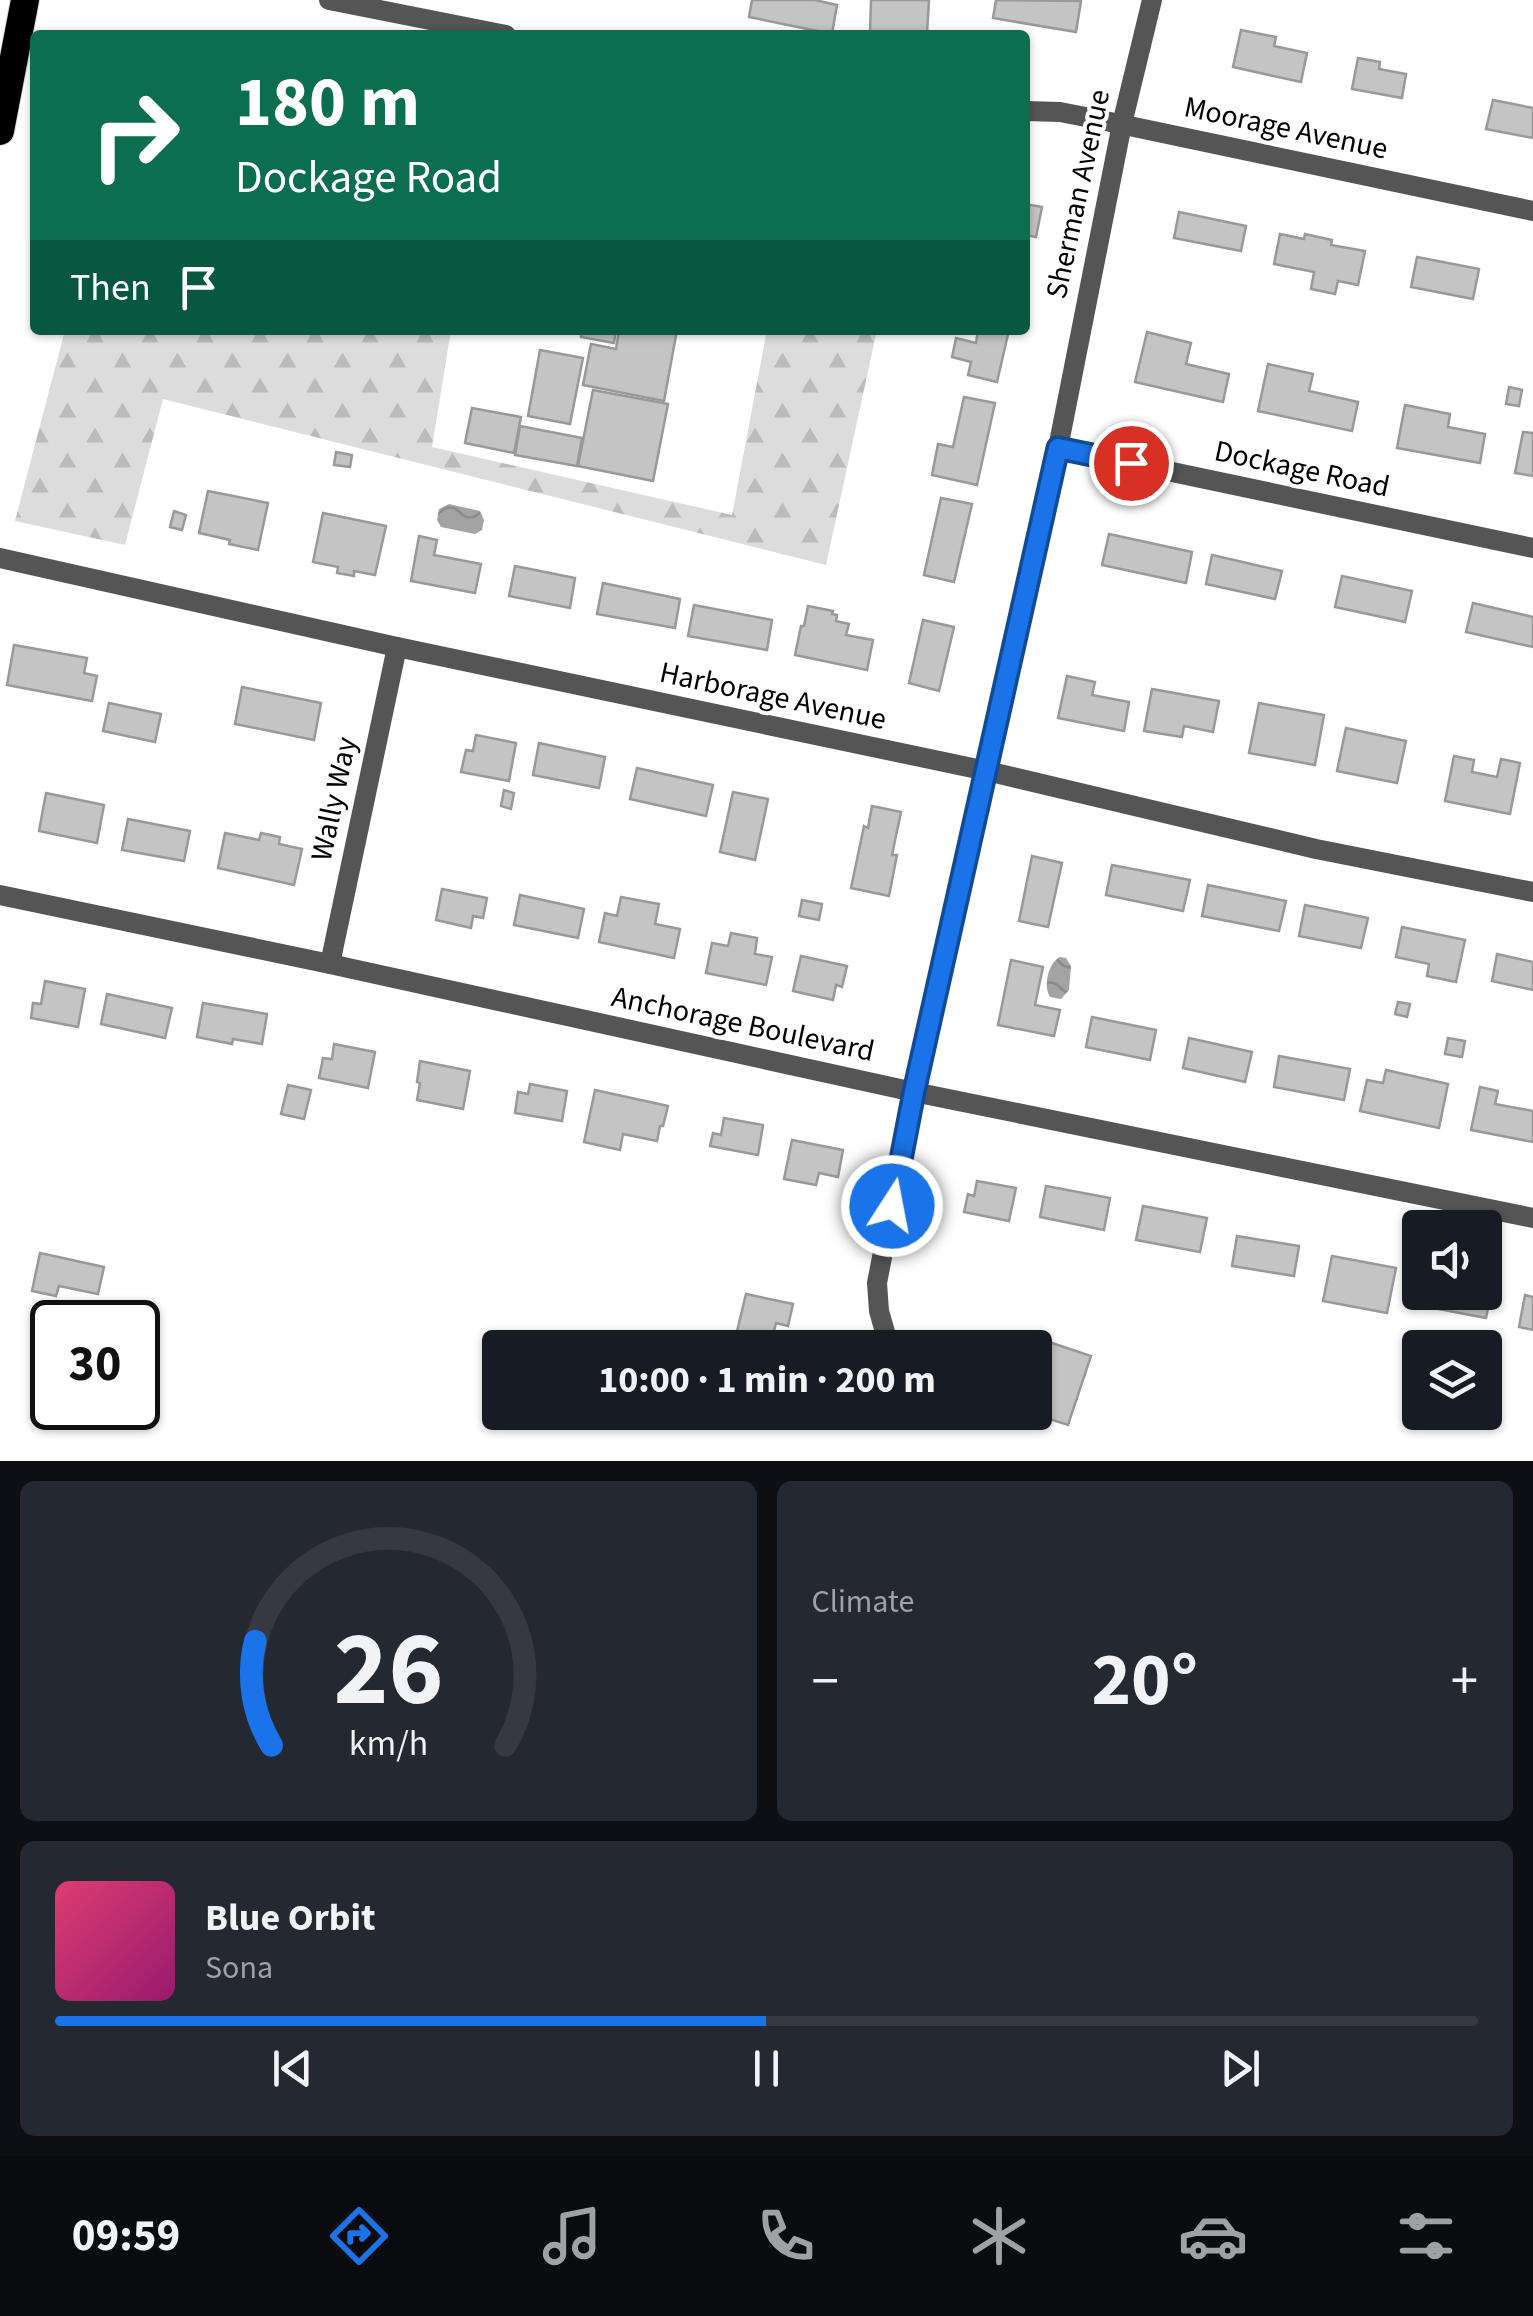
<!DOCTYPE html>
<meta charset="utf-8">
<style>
:root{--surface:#171b24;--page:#242831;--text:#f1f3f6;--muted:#9ea1a6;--line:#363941;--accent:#1a73e8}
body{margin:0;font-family:"Source Sans 3",sans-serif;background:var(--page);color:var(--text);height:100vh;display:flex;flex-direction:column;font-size:38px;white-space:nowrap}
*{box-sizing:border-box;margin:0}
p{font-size:32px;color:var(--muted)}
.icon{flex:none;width:55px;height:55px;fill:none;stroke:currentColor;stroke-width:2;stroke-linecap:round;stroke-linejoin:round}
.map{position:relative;height:1461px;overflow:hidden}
.drawer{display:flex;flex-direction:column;gap:20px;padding:20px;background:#0d0f14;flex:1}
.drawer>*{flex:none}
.guide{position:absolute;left:30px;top:30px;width:1000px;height:305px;border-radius:10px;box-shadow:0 2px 8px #0004;background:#0b6e4f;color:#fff;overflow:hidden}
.tools{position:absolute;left:1402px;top:1210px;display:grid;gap:20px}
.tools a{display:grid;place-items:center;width:100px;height:100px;border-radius:10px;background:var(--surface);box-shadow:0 2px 8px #0004;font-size:50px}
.speed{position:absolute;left:30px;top:1300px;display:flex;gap:20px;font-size:50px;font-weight:700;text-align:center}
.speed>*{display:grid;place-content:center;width:130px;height:130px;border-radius:50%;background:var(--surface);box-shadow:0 2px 8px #0004;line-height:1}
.speed .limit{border:5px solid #111;border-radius:15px;background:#fff;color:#111}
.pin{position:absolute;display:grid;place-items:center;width:85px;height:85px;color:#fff;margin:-42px;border:5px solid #fff;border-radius:50%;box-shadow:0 2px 10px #0007}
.me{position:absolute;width:110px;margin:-55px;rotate:11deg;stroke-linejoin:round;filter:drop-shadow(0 0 8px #0008)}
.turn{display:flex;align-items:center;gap:35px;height:210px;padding:0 40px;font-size:45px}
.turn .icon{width:130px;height:130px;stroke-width:2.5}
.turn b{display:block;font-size:70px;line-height:85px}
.then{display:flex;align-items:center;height:95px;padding:0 40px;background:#0003;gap:20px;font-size:38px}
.big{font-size:75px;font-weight:700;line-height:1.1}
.drawer .card{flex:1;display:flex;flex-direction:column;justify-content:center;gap:15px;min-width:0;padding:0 35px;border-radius:15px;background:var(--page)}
.drawer .dial{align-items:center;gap:0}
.dial svg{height:260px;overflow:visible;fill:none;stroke:var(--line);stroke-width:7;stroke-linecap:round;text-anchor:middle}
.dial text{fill:var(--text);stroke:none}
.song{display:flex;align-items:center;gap:30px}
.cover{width:120px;height:120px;border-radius:15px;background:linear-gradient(135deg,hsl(340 70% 55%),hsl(320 70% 35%))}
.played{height:10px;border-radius:5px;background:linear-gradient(90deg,var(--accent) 50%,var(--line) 50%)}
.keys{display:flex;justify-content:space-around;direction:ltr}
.heat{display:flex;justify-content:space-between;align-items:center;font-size:55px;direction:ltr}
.drawer .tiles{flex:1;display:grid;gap:20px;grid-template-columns:1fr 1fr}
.card:last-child{grid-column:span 2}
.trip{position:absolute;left:482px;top:1330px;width:570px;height:100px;border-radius:10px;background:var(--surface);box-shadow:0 2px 8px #0004;font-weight:700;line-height:100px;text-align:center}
.tab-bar{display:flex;height:160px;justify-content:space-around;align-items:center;background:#090b0e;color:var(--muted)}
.tab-bar .icon{width:70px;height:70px}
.tab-bar .active{color:var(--accent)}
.tab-bar b{font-size:45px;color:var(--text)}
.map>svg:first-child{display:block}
</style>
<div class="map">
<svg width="1533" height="1461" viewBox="0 0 1533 1461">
<defs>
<pattern id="forest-firs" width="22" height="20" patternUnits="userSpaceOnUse" patternTransform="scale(2.5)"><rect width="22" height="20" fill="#dcdcdc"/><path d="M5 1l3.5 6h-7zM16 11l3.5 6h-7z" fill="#bbb"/></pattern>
<pattern id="water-waves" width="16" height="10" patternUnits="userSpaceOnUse" patternTransform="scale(2.5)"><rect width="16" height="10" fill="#a3a3a3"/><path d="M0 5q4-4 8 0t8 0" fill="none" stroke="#8b8b8b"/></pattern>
</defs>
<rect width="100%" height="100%" fill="#fff"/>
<path fill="url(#forest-firs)" d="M65 330H451L432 447 732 515 767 330H877L826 565 163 399 125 545 15 521Z"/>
<g fill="url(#water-waves)">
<path d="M449 504 480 511 484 520 482 530 475 534 441 527 437 520 439 509Z"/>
<path d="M1060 957 1066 958 1071 966 1069 990 1061 999 1050 997C1043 986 1048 963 1060 957Z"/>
</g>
<g fill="#c4c4c4" stroke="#999" stroke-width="2.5">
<path d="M752 0H815L837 5 832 34 749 17Z"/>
<path d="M871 0H929L927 34 870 31Z"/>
<path d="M996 0 1081 1 1076 32 993 18Z"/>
<path d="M1241 30 1276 37 1274 46 1307 53 1301 82 1233 67Z"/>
<path d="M1358 58 1380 62 1379 69 1406 74 1402 98 1352 89Z"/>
<path d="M1493 100 1533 108V138L1486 129Z"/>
<path d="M1025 204 1042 207 1036 237 1025 235Z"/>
<path d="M1179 212 1246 226 1241 251 1174 238Z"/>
<path d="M1280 234 1304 239 1305 234 1332 240 1331 245 1365 251 1358 285 1338 281 1335 294 1311 289 1314 272 1274 264Z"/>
<path d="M1417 257 1479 269 1473 299 1411 287Z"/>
<path d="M582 330H616L614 343 581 337Z"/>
<path d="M619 330H677L664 401 583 385 591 344 616 349Z"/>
<path d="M978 330H1009L997 382 968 375 971 362 952 357 956 338 976 343Z"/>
<path d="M1147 332 1191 343 1186 364 1229 374 1223 402 1135 382Z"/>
<path d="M540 350 583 358 570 424 528 416Z"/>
<path d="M1268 364 1313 374 1309 391 1358 402 1352 431 1258 411Z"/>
<path d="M1509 387 1522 390 1519 406 1506 404Z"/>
<path d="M593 390 668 404 653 481 578 466Z"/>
<path d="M964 397 995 403 977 485 932 475 938 444 953 447Z"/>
<path d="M1405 405 1450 414 1448 427 1485 434 1480 463 1397 448Z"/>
<path d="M472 408 521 417 514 453 465 443Z"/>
<path d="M520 426 582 438 577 466 515 455Z"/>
<path d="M1523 432 1533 433V476L1515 473Z"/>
<path d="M336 452 352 455 350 467 334 465Z"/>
<path d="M208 491 268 503 258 550 229 544 230 540 199 533Z"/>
<path d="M941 498 972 504 954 582 924 575Z"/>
<path d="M174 511 186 515 182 530 170 527Z"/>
<path d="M323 513 386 526 375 575 354 571V576L337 573 338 567 313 562Z"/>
<path d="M1109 534 1192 552 1186 583 1102 565Z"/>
<path d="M419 536 437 540 434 555 481 564 475 593 411 581Z"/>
<path d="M1212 555 1282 571 1275 599 1206 584Z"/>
<path d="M515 566 575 578 570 608 509 596Z"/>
<path d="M1342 576 1412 591 1405 622 1335 607Z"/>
<path d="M603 583 680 599 675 628 597 614Z"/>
<path d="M1473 603 1533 617V647L1466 632Z"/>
<path d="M694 605 772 620 767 650 688 636Z"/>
<path d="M808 606 833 611 832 614 837 615 836 621 849 624 846 635 873 640 867 670 795 655 801 626H804Z"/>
<path d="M923 620 954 627 939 691 909 683Z"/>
<path d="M14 645 87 658 84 673 97 676 92 701 7 685Z"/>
<path d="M1067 676 1095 682 1092 695 1129 702 1124 731 1058 718Z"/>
<path d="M242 687 321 703 314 740 235 724Z"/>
<path d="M1152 689 1219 701 1213 732 1184 726 1182 737 1144 731Z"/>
<path d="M109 703 161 714 155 742 103 731Z"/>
<path d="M1259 703 1324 715 1315 765 1249 753Z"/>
<path d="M1346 728 1406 741 1397 783 1337 771Z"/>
<path d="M476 735 516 743 509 781 461 772 466 750 473 751Z"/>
<path d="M539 743 605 757 599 788 533 775Z"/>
<path d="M1454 756 1474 760 1472 772 1497 777 1501 759 1520 763 1510 814 1445 801Z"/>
<path d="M637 768 713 785 706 816 630 799Z"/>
<path d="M504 790 514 793 511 809 501 806Z"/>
<path d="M733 792 768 799 755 860 720 852Z"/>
<path d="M46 793 104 805 97 843 39 831Z"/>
<path d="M872 806 901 812 892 855H897L889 896 851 888 864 826 868 828Z"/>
<path d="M128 819 190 831 184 861 122 850Z"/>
<path d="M225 833 259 840 261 833 280 837 279 844 302 849 294 885 218 868Z"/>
<path d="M1032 856 1062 863 1048 927 1019 921Z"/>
<path d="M1112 865 1190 880 1183 911 1106 895Z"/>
<path d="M1208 885 1286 901 1279 931 1202 916Z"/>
<path d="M442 889 487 898 483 918 473 916 471 928 436 920Z"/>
<path d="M520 895 584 909 578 938 514 925Z"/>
<path d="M621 897 659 904 655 924 680 929 674 958 599 942 605 913 617 916Z"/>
<path d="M802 900 822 904 819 920 799 916Z"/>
<path d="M1305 905 1368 918 1361 948 1299 936Z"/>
<path d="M1402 927 1465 940 1456 982 1427 976 1429 964 1396 957Z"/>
<path d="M731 933 757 938 755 954 772 957 766 985 706 973 712 943 728 946Z"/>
<path d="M1497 954 1533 962V990L1492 981Z"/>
<path d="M801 956 847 966 842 987 836 985 833 1000 793 991Z"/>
<path d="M1011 960 1043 967 1035 1005 1060 1010 1054 1036 998 1025Z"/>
<path d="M45 981 85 989 78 1027 31 1018 33 1003 41 1004Z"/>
<path d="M107 994 172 1008 165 1038 101 1024Z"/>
<path d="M1398 1002 1410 1004 1407 1017 1395 1014Z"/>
<path d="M203 1003 267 1014 262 1044 233 1039 232 1044 197 1037Z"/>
<path d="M1092 1017 1156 1030 1150 1060 1086 1047Z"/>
<path d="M1189 1038 1252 1052 1245 1082 1183 1068Z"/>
<path d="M1448 1038 1465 1041 1462 1057 1445 1054Z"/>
<path d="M334 1044 375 1052 368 1088 319 1078 323 1058 332 1059Z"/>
<path d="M1279 1056 1350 1069 1344 1100 1274 1087Z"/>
<path d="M420 1061 470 1071 463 1109 417 1100 420 1083 417 1082Z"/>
<path d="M1386 1070 1448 1084 1439 1128 1360 1111 1367 1080 1383 1083Z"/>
<path d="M530 1084 567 1091 562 1121 515 1113 518 1092 528 1094Z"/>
<path d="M288 1085 311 1090 304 1119 281 1114Z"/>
<path d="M1480 1087 1498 1091 1495 1104 1533 1111V1142L1471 1130Z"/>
<path d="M595 1090 668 1106 663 1126H660L657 1141 623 1134 620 1150 584 1142Z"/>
<path d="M724 1118 763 1125 758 1155 710 1146 713 1133 721 1135Z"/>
<path d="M792 1140 843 1150 838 1177 819 1173 816 1185 784 1179Z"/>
<path d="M977 1181 1016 1188 1009 1221 964 1212 968 1194 974 1196Z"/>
<path d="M1046 1186 1110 1198 1104 1230 1040 1217Z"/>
<path d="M1143 1206 1207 1218 1200 1252 1136 1240Z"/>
<path d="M1237 1236 1299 1246 1294 1276 1232 1266Z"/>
<path d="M40 1253 104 1267 98 1294 59 1286 56 1296 32 1291Z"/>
<path d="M1332 1256 1396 1268 1387 1313 1323 1301Z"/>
<path d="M1485 1286 1492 1287 1486 1318 1423 1306 1426 1292H1485Z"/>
<path d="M746 1294 793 1304 788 1326 776 1323 770 1348H733Z"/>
<path d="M1525 1295 1533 1297V1330L1519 1327Z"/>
<path d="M1046 1341 1091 1356 1068 1425 1034 1414 1049 1368 1039 1364Z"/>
</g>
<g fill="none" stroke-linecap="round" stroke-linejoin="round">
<g stroke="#dbdbdb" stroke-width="30">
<path id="trunk" d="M0 131 25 0"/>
</g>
<g stroke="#555" stroke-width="20">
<path d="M329 0 506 35"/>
<path d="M1025 111 1060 112 1096 119 1533 211"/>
<path d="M1058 448 1533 548"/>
<path d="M0 558 397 647 987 771 1316 849 1533 892"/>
<path d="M0 895 330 964 914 1092 1533 1218"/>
<path d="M330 964 397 647"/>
<path d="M887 1339 879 1311 877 1283 914 1092 1058 448 1122 124 1152 0"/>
</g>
<use href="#trunk" stroke="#000" stroke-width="28"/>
</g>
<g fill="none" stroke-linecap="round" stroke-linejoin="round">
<g stroke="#114b97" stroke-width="25">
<path id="route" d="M892 1206 914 1092 1058 448 1131 463"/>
</g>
<use href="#route" stroke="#1a73e8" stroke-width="18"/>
</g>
<g text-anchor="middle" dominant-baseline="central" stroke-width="8" stroke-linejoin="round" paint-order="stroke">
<g font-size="30" fill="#000" stroke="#fff">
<text transform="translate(1286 128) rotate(12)">Moorage Avenue</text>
<text transform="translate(1078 194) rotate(-78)">Sherman Avenue</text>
<text transform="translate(1302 469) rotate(12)">Dockage Road</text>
<text transform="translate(773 696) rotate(12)">Harborage Avenue</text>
<text transform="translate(334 799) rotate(-78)">Wally Way</text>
<text transform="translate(743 1024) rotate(12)">Anchorage Boulevard</text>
</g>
</g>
</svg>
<div class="tools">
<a><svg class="icon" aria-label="sound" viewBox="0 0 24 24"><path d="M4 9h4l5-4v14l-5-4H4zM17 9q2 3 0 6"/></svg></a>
<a><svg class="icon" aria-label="layers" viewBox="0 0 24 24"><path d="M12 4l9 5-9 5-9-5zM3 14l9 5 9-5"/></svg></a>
</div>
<div class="speed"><div class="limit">30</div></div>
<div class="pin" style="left:1131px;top:463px;background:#d93025"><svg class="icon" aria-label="arrive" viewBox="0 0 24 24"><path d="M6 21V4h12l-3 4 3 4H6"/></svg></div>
<svg class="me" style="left:892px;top:1206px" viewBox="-20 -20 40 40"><circle r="17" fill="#1a73e8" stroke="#fff" stroke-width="3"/><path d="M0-11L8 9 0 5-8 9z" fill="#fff"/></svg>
<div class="trip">10:00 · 1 min · 200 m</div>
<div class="guide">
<div class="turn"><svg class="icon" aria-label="right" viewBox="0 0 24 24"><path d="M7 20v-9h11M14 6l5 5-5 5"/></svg><div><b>180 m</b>Dockage Road</div></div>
<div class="then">Then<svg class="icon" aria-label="arrive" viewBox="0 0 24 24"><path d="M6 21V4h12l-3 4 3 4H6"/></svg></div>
</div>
</div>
<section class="drawer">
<div class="tiles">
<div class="card dial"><svg viewBox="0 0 100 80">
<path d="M14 69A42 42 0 1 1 86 69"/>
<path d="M14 69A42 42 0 0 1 9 37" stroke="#1a73e8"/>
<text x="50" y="56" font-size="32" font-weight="700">26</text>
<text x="50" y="72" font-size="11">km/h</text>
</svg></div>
<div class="card"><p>Climate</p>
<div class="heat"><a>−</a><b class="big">20°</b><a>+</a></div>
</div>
<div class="card">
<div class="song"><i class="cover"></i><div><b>Blue Orbit</b><p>Sona</p></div></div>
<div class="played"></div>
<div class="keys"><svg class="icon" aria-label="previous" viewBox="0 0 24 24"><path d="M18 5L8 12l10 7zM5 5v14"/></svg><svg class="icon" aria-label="pause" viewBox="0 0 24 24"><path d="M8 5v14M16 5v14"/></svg><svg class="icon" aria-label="next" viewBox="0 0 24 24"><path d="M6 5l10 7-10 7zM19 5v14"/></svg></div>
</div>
</div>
</section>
<nav class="tab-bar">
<b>09:59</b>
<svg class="icon active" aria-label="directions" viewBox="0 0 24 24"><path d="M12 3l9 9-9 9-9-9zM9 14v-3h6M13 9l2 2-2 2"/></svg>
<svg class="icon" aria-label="music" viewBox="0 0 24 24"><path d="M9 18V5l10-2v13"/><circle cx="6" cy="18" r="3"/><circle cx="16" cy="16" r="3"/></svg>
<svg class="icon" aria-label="phone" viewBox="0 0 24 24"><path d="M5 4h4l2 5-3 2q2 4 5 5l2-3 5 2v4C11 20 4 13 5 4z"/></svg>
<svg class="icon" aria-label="climate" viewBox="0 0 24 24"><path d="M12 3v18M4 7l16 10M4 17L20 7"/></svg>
<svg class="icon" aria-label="car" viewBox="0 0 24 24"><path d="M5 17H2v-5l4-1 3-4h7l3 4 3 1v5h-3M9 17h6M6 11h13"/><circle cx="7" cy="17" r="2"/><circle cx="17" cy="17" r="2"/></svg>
<svg class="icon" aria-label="filters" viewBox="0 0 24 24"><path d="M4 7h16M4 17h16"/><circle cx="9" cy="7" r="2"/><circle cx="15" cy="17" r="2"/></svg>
</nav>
